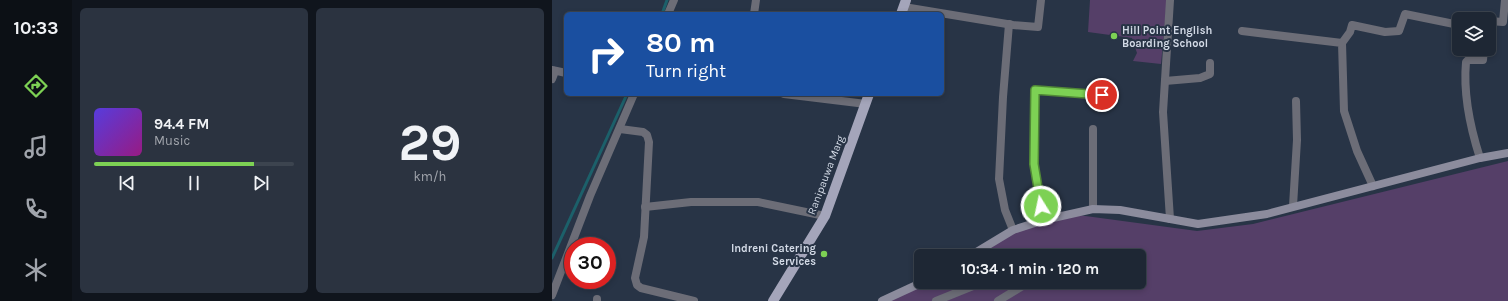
<!DOCTYPE html>
<meta charset="utf-8">
<style>
:root{--surface:#1e2734;--page:#2b3340;--text:#f1f3f6;--muted:#a1a5ac;--line:#3c444f;--accent:#7dd154}
body{margin:0;font-family:Karla,sans-serif;background:var(--page);color:var(--text);height:100vh;display:flex;flex-direction:column;font-size:15px;white-space:nowrap}
*{box-sizing:border-box;margin:0}
p{font-size:13px;color:var(--muted)}
.icon{flex:none;width:22px;height:22px;fill:none;stroke:currentColor;stroke-width:2;stroke-linecap:round;stroke-linejoin:round}
.map{position:relative;flex:1;overflow:hidden}
.details{display:flex;flex-direction:column;gap:8px;padding:8px;background:#10151d;width:480px}
.details>*{flex:none}
.banner{position:absolute;left:12px;top:12px;width:380px;height:84px;border-radius:6px;box-shadow:0 2px 6px #0003,0 0 0 1px var(--line);background:#1a4fa0;color:#fff;overflow:hidden}
.fabs{position:absolute;left:900px;top:12px;display:grid;gap:8px}
.fabs a{display:grid;place-items:center;width:44px;height:44px;border-radius:6px;background:var(--surface);box-shadow:0 2px 6px #0003,0 0 0 1px var(--line);font-size:20px}
.speed{position:absolute;left:12px;top:237px;display:flex;gap:8px;font-size:20px;font-weight:700;text-align:center}
.speed>*{display:grid;place-content:center;width:52px;height:52px;border-radius:50%;background:var(--surface);box-shadow:0 2px 6px #0003,0 0 0 1px var(--line);line-height:1}
.speed .limit{border:6px solid #d22;background:#fff;color:#111}
.pin{position:absolute;display:grid;place-items:center;width:34px;height:34px;color:#fff;margin:-17px;border:2px solid #fff;border-radius:50%;box-shadow:0 1px 4px #0007}
.me{position:absolute;width:44px;margin:-22px;rotate:350deg;stroke-linejoin:round;filter:drop-shadow(0 0 3px #0008)}
.turn{display:flex;align-items:center;gap:14px;height:84px;padding:0 16px;font-size:18px}
.turn .icon{width:52px;height:52px;stroke-width:2.5}
.turn b{display:block;font-size:28px;line-height:34px}
.details .widget{flex:1;display:flex;flex-direction:column;justify-content:center;gap:6px;min-width:0;padding:0 14px;border-radius:6px;background:var(--page)}
.details .dial{align-items:center;gap:0}
.dial b{font-size:52px;line-height:1}
.song{display:flex;align-items:center;gap:12px}
.cover{width:48px;height:48px;border-radius:6px;background:linear-gradient(135deg,hsl(250 70% 55%),hsl(310 70% 35%))}
.played{height:4px;border-radius:2px;background:linear-gradient(90deg,var(--accent) 80%,var(--line) 80%)}
.keys{display:flex;justify-content:space-around;direction:ltr}
.details .tiles{flex:1;display:grid;gap:8px;grid-template-columns:repeat(2,1fr)}
.trip{position:absolute;left:362px;top:249px;width:232px;height:40px;border-radius:6px;background:var(--surface);box-shadow:0 2px 6px #0003,0 0 0 1px var(--line);font-weight:700;line-height:40px;text-align:center}
main{display:flex;flex:1;min-height:0}
.dock{display:flex;flex-direction:column;width:72px;justify-content:space-around;align-items:center;background:#0c1015;color:var(--muted)}
.dock .icon{width:28px;height:28px}
.dock .current{color:var(--accent)}
.dock b{font-size:18px;color:var(--text)}
.map>svg:first-child{display:block}
</style>
<main>
<nav class="dock">
<b>10:33</b>
<svg class="icon current" aria-label="directions" viewBox="0 0 24 24"><path d="M12 3l9 9-9 9-9-9zM9 14v-3h6M13 9l2 2-2 2"/></svg>
<svg class="icon" aria-label="music" viewBox="0 0 24 24"><path d="M9 18V5l10-2v13"/><circle cx="6" cy="18" r="3"/><circle cx="16" cy="16" r="3"/></svg>
<svg class="icon" aria-label="phone" viewBox="0 0 24 24"><path d="M5 4h4l2 5-3 2q2 4 5 5l2-3 5 2v4C11 20 4 13 5 4z"/></svg>
<svg class="icon" aria-label="climate" viewBox="0 0 24 24"><path d="M12 3v18M4 7l16 10M4 17L20 7"/></svg>
</nav>
<section class="details">
<div class="tiles">
<div class="widget">
<div class="song"><i class="cover"></i><div><b>94.4 FM</b><p>Music</p></div></div>
<div class="played"></div>
<div class="keys"><svg class="icon" aria-label="previous" viewBox="0 0 24 24"><path d="M18 5L8 12l10 7zM5 5v14"/></svg><svg class="icon" aria-label="pause" viewBox="0 0 24 24"><path d="M8 5v14M16 5v14"/></svg><svg class="icon" aria-label="next" viewBox="0 0 24 24"><path d="M6 5l10 7-10 7zM19 5v14"/></svg></div>
</div>
<div class="widget dial"><b>29</b><p>km/h</p></div>
</div>
</section>
<div class="map">
<svg width="956" height="301" viewBox="0 0 956 301">
<rect width="100%" height="100%" fill="#283446"/>
<g fill="#553f68">
<path d="M538 0H615L609 64 581 61 585 53 580 38 536 32Z"/>
<path d="M956 161V301H330L370 282H587V256H420L459 233 526 215 645 231 701 224Z"/>
</g>
<g fill="none" stroke-linecap="round" stroke-linejoin="round">
<g stroke="#1c606a" stroke-width="3">
<path d="M110 14 115 0"/>
<path d="M0 258 75 94"/>
</g>
<g stroke="#6c6d77" stroke-width="8">
<path d="M352 7 461 25 486 27 489 0"/>
<path d="M116 14 122 0"/>
<path d="M202 14 204 0"/>
<path d="M937 21 951 22 953 0"/>
<path d="M457 24 451 97 447 179 453 210 461 230"/>
<path d="M690 31 790 43 792 111 805 151 821 186"/>
<path d="M790 43 798 32 800 25 833 32 847 31 853 14 907 25"/>
<path d="M0 70 14 73"/>
<path d="M0 79 3 71"/>
<path d="M613 81 648 78 658 74V63"/>
<path d="M232 94 314 104"/>
<path d="M68 129 91 132 95 135 97 142 92 237 83 278 85 285 89 288 142 301"/>
<path d="M541 129V209"/>
<path d="M928 158C918 127 911 95 914 62L916 60H931L932 49"/>
<path d="M741 206 745 140 744 101"/>
<path d="M93 207 139 202H206L273 216"/>
<path d="M618 219 611 112 618 0"/>
<path d="M492 220 482 164 483 90 550 95"/>
<path d="M0 295 38 196 82 94"/>
<path d="M45 301V299"/>
<path d="M384 301 431 282"/>
<path d="M446 301 477 282"/>
</g>
<g stroke="#8c8c9d" stroke-width="8">
<path d="M418 256 461 230 492 220 541 209 568 210 646 224 715 214 928 158 956 153"/>
<path d="M330 301 371 282"/>
</g>
<g stroke="#a4a5ba" stroke-width="10">
<path d="M349 14 354 0"/>
<path d="M221 301 273 216 317 94"/>
</g>
</g>
<g fill="none" stroke-linecap="round" stroke-linejoin="round">
<g stroke="#518837" stroke-width="10">
<path id="route" d="M489 206 482 164 483 90 550 95"/>
</g>
<use href="#route" stroke="#7dd154" stroke-width="7"/>
</g>
<g fill="#7dd154" stroke="#283446" stroke-width="1.5">
<circle cx="562" cy="36" r="4"/>
<circle cx="272" cy="254" r="4"/>
</g>
<g text-anchor="middle" dominant-baseline="central" stroke-width="4" stroke-linejoin="round" paint-order="stroke">
<g font-size="11" font-weight="bold" fill="#d3dae6" stroke="#283446" text-anchor="start">
<text x="570" y="30">Hill Point English<tspan x="570" dy="13">Boarding School</tspan></text>
<text x="264" y="248" text-anchor="end">Indreni Catering<tspan x="264" dy="13">Services</tspan></text>
</g>
<g font-size="11" fill="#d3dae6" stroke="#283446">
<text transform="translate(274 175) rotate(-69)">Ranipauwa Marg</text>
</g>
</g>
</svg>
<div class="fabs">
<a><svg class="icon" aria-label="layers" viewBox="0 0 24 24"><path d="M12 4l9 5-9 5-9-5zM3 14l9 5 9-5"/></svg></a>
</div>
<div class="speed"><div class="limit">30</div></div>
<div class="pin" style="left:550px;top:95px;background:#d93025"><svg class="icon" aria-label="arrive" viewBox="0 0 24 24"><path d="M6 21V4h12l-3 4 3 4H6"/></svg></div>
<svg class="me" style="left:489px;top:206px" viewBox="-20 -20 40 40"><circle r="17" fill="#7dd154" stroke="#fff" stroke-width="3"/><path d="M0-11L8 9 0 5-8 9z" fill="#fff"/></svg>
<div class="trip">10:34 · 1 min · 120 m</div>
<div class="banner">
<div class="turn"><svg class="icon" aria-label="right" viewBox="0 0 24 24"><path d="M7 20v-9h11M14 6l5 5-5 5"/></svg><div><b>80 m</b>Turn right</div></div>
</div>
</div>
</main>
